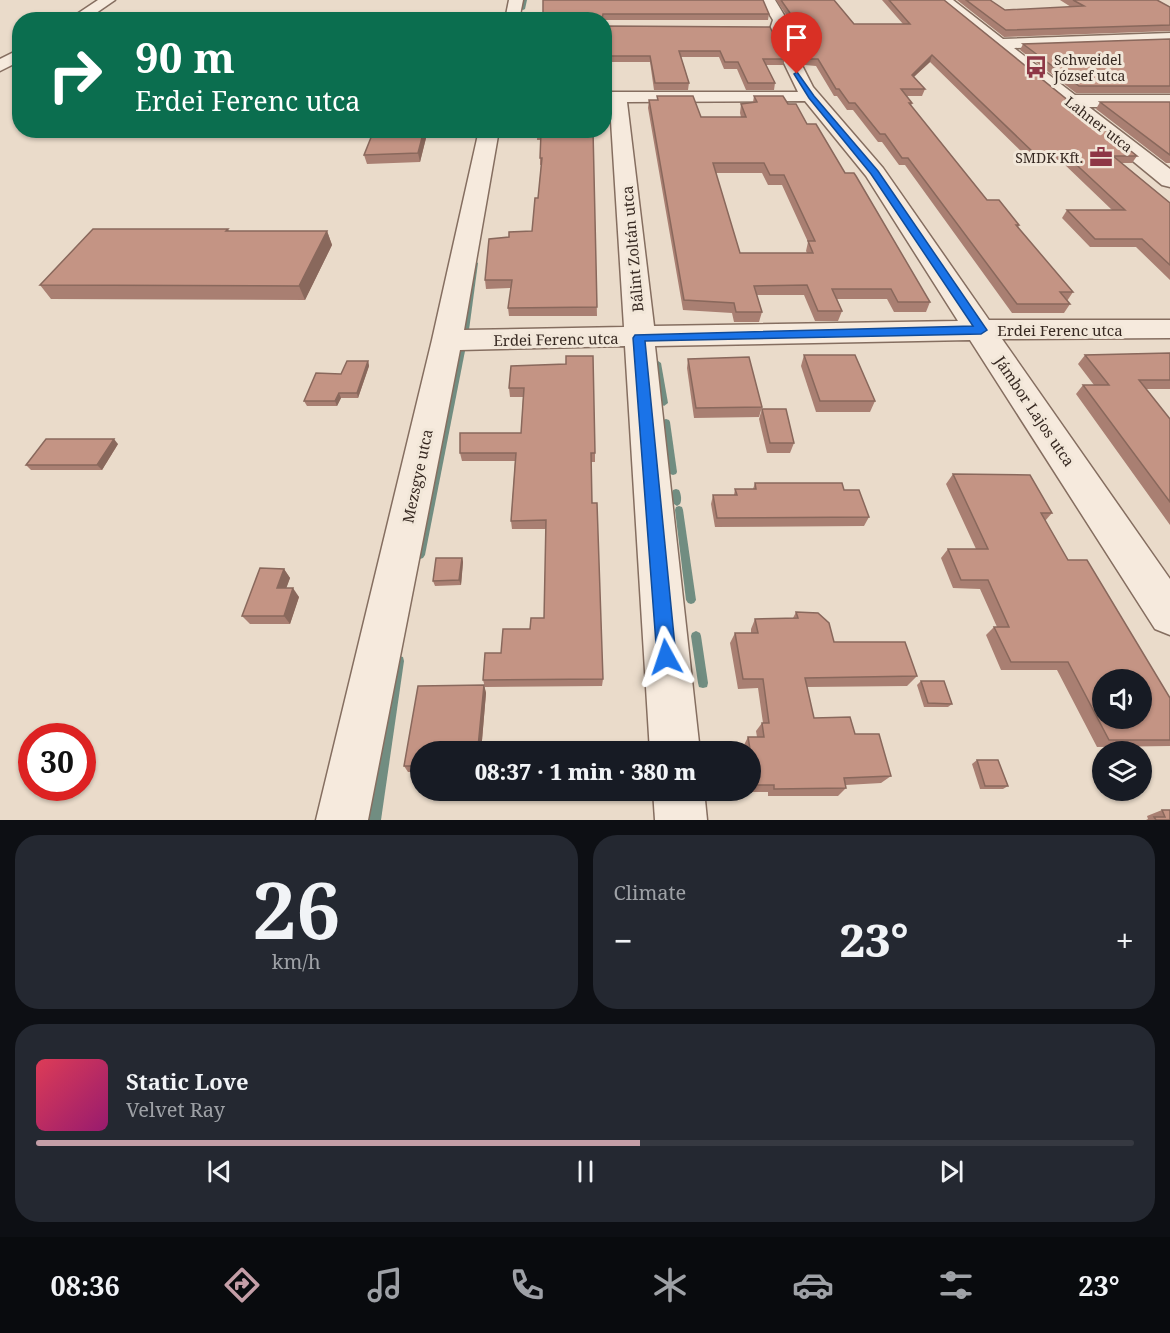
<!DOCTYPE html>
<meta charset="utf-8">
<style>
:root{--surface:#171b24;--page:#242831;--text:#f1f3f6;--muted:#9ea1a6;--line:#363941;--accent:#c49ea7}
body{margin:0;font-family:"Noto Serif",serif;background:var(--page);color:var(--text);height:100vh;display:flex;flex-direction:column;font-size:22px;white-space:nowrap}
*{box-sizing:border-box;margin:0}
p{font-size:20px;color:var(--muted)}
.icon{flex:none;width:33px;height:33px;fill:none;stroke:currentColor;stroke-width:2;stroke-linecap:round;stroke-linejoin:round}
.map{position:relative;height:820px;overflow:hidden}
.side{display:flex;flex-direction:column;gap:15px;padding:15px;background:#0d0f14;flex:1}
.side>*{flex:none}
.banner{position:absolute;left:12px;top:12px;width:600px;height:126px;border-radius:24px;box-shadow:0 2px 4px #0004;background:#0b6e4f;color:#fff;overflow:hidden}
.tools{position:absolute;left:1092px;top:669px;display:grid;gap:12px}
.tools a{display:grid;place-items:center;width:60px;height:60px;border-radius:50%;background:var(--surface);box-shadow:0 2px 4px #0004;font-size:30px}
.speed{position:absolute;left:18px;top:723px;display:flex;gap:12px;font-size:30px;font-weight:700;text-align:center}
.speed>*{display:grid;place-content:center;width:78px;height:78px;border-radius:50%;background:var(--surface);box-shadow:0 2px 4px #0004;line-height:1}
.speed .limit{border:9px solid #d22;background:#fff;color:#111}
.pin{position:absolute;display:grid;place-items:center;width:51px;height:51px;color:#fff;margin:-62px -26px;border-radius:50% 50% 50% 0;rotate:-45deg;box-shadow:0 0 6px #0007}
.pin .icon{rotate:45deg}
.me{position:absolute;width:66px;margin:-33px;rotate:355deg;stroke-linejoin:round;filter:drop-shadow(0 0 4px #0008)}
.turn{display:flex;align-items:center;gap:21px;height:126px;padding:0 24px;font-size:27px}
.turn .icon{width:78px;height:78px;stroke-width:2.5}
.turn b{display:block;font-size:42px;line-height:51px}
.big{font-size:45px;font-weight:800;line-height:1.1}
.side .card{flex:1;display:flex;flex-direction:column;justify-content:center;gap:9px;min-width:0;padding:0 21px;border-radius:24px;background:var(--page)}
.side .dial{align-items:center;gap:0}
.dial b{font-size:78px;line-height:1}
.song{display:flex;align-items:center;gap:18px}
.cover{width:72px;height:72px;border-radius:9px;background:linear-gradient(135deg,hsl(350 70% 55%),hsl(320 70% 35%))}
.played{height:6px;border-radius:3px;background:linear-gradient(90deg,var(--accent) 55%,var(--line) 55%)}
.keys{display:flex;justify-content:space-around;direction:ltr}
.heat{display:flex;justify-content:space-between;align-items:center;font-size:33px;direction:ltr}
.side .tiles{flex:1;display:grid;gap:15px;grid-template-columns:1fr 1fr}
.card:last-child{grid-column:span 2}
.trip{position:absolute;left:410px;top:741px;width:351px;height:60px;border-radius:30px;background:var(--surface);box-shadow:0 2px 4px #0004;font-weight:800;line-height:60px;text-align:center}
.tabs{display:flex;height:96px;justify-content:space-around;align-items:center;background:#090b0e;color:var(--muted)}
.tabs .icon{width:42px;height:42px}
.tabs .on{color:var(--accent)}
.tabs b{font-size:27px;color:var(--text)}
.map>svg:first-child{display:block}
</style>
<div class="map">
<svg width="1170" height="820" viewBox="0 0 1170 820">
<rect width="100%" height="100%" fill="#eadbca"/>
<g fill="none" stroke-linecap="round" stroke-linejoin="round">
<g fill="#718d81" fill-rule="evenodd">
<path d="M523 0H527L525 9 523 10 521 9Z"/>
<path d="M475 261 478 263 469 330 466 332 463 330 472 263Z"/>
<path d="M460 349H462L465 351 425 555 423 558 420 559 417 558 415 555Z"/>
<path d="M656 361H658L661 363 668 403 664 406 660 403 655 363Z"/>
<path d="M666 419 669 420 670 422 677 472 676 474 673 475 670 474 669 472 662 422 663 420Z"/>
<path d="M676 489 679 490C681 494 682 500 680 504L677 506 674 504C672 500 671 494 673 490Z"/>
<path d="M679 506 682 507 683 510 696 600 694 603 691 604 688 603 686 600 675 510 676 507Z"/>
<path d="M696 631 700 633 701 636 708 683 707 687 703 688 699 687 698 683 691 636 692 633Z"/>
<path d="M399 656 403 657 404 661 381 820H369L394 661 395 657Z"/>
</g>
<g stroke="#856e60" stroke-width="3">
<g id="minor">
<path d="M98 0H115L86 20H68Z"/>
<path d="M509 0H523L519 20H505Z"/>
<path d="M761 0H775L787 20 785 32 813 87 883 168 989 320H1170V338L1002 339 1170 579V635L1155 629 970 340 655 346 700 752H650L625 346 460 350 368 820H316L432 340 479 130H499L464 330 624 327 610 105 611 102H604V92H798L769 32 773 20ZM805 101 866 176 958 321 654 326 627 102Z"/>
<path d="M937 0H953L1003 39 1170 33V43L1014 48 1075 95H1170V107H1089L1170 169V187L1162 185Z"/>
<path d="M20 49V61L0 71V59Z"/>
<path d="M653 790H704L707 820H655Z"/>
</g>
</g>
<use href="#minor" fill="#f6eadd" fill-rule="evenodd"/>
</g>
<g fill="#a97f72" fill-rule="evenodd">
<path d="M543 0 769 14 768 20H543Z"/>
<path d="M776 0H834L854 24H903L882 0H944L1137 156 1132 163H1122L1170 203V280L1136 247H1090L1062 218 1067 210H1112L1063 163H1055L1052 160H1030L930 62 914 77 925 89 922 96H907L912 103 911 106 987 200 1019 225 1018 228 1073 292 1067 301 1070 304 1064 313H1012L905 165H899L882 142H878L853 110H847L837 96H834L816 66 805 65 787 32 789 19Z"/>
<path d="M957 0H990L1005 10 1071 7 1060 0H1157L1170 7V31L1004 37Z"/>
<path d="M604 26 785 59 783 65H766L775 83 774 90H746L737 69H724L719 57H681L689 83 688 90H654L650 62H604Z"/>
<path d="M1170 39V93H1076L1020 50 1023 44Z"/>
<path d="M657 96 701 117H741L740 113 741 104 753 102 754 96 788 104 807 124 845 173 930 302 926 312H894L887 299H837L842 311 838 321H815L804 295H757L762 312 759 322H734L732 313 683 310 648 108 649 100H657ZM715 173H762L768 185H782L808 242 806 251 807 253H740Z"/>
<path d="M1100 102H1170V163H1166L1096 109Z"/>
<path d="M428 130 420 162 367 164 364 155Z"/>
<path d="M593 130 597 316H509L508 308 511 288 486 289 485 280 509 237 532 231 538 198 541 165H540V158L541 140H537V133Z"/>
<path d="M228 229 229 231H327L332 245 305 300 51 299 40 285Z"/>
<path d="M1170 353V389H1146L1170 419V525L1076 394 1083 385H1094L1078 364 1085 355Z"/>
<path d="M804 355 875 401 870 412H816L801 366Z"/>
<path d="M688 359 762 407 759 417 694 418 687 368Z"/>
<path d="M368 361 369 366 358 398H341L337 406H307L304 401 341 374Z"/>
<path d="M511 366 595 453V462H591L592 503 603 679 602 686 485 687 483 680 501 653 544 618 546 529H512L511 521 515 461H462L460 453 521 433 523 397H510L509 388Z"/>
<path d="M762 409 794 443 790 453H767L759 419Z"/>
<path d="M118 444 102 470H31L26 465Z"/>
<path d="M953 474 1052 513 1045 521 1068 560 1170 698V746L1097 747 1057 670H1001L986 635 994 627H997L980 589 953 588 941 558 948 549H976L946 484Z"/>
<path d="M755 483 844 490 869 517 864 526 715 527 711 504 713 495H734L735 489H753Z"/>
<path d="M462 558 463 562 461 585 435 586 433 581Z"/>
<path d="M284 569 290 578 286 588 299 597 290 624H250L242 616Z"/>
<path d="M796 612 834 642 917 676 907 686 807 687 814 718 855 734 891 776 881 783 846 785V788L838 796H768V792H751L750 752H745L744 745 748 737H757L756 731 762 723H763L758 688 738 689 730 643 735 633H751V629L755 619 793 618Z"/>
<path d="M921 681 952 704 948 707H924L917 685Z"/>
<path d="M484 685 486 693 481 752H420V772H408L404 766Z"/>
<path d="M977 760 1008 786 1003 789H980L972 764Z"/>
<path d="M1162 810 1170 820H1146L1148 819 1147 816Z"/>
</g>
<g fill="#89685c">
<path d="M932 55 930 62 909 81 912 75Z"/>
<path d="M424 130H428L420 162 418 153Z"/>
<path d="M327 231 332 245 305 300 299 286Z"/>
<path d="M368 361 369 366 358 398 357 393Z"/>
<path d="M339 393 341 398 337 406 335 401Z"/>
<path d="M114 439 118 444 102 470 97 465Z"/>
<path d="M462 558 463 562 461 585 459 580Z"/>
<path d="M284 569 290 578 283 597 277 588Z"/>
<path d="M293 588 299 597 290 624 284 616Z"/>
<path d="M484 685 486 693 481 752H479L478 747Z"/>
</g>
<g fill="#c49484" stroke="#89685c" stroke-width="1.5" fill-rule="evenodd">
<path d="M543 0H763L769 14H603L602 20H543Z"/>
<path d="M781 0H834L854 24H910L889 0H944L1137 156H1113L1170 203V265L1142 239H1095L1067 210H1125L1067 156H1059L1056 153H1034L932 55 912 75 925 89H901L912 103H909L987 200H999L1019 225H1016L1073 292H1060L1070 304H1017L908 158H902L885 134H880L855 103H849L839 89H836L818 59H806L789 25 790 13Z"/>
<path d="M966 0H990L1005 10 1084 6 1073 0H1157L1170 7V25L1006 30Z"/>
<path d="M604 26 770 27 785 59H763L775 83H748L738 62H725L720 51H679L689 83H655L650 56H604Z"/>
<path d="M1170 39V86H1079L1023 44Z"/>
<path d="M657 96H693L701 117H746L741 104 757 102 754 96H783L788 104H796L807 124H816L845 173H854L856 176 930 302H898L891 289H832L842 311H818L807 285 754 286 762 312H736L734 303 684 300 649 100H658ZM713 163H764L770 175H784L815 241H808L813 253H740Z"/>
<path d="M1100 102H1170V155Z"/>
<path d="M374 130H424L418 153 364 155Z"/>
<path d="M537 130H593L597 307 508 308 512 280H485L489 239 509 237V232L532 231 535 198H538L542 158H540L541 133H537Z"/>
<path d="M93 229H228L226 231H327L299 286 40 285Z"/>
<path d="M1170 353V380H1139L1170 419V502L1083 385H1109L1085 355Z"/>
<path d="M804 355H855L875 401H820Z"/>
<path d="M566 356H593L595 453H591L592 503H597L603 679 483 680 485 653H501L503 629H530L531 618H544L546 520 511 521 516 453H460V433H521L524 388H509L511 366 566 364Z"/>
<path d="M749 357 762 407 696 408 688 359Z"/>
<path d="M347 361H368L357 393H339L335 401H304L316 373 341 374Z"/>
<path d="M762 409H786L794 443H770Z"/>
<path d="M46 439H114L97 465H26Z"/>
<path d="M953 474 1030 475 1052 513H1041L1068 560H1087L1170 698V740H1109L1068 662H1011L994 627H1009L988 580H961L948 549H988ZM1102 680H1142V718H1102Z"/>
<path d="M755 483H842L844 490H859L869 517 717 518 713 495H737L735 489H756Z"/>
<path d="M436 558H462L459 580 433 581Z"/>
<path d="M260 568 284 569 277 588H293L284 616H242Z"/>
<path d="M796 612 818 613 829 623 834 642H905L917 676 805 678 814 718 850 717 855 734H879L891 776 844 778 846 788 774 789V785H756L748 737H764L762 723H769L763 679H743L735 633H758L755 619 798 618Z"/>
<path d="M921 681H944L952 704 928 703Z"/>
<path d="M484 685 478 747 450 748 449 752H420V766H404L418 686Z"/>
<path d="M977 760H998L1008 786H985Z"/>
<path d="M1162 810H1170V820H1156L1154 817H1165Z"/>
</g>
<path fill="#1a73e8" stroke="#114b97" stroke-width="1.5" d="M797 72 814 96 878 171 987 330 981 334 645 341 676 657 673 664 666 666 660 664 657 657 633 338 635 335 973 326 871 174 809 98 794 74Z"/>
<defs>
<g id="bus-bare" transform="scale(1.8)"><path d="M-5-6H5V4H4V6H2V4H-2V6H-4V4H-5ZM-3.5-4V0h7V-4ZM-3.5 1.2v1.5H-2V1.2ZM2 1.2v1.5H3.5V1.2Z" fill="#8e3746" stroke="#f2e7d9" stroke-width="2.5" paint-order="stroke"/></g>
<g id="office-bare" transform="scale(1.8)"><path d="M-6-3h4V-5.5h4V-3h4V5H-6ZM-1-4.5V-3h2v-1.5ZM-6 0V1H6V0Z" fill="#8e3746" stroke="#f2e7d9" stroke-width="2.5" paint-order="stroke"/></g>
</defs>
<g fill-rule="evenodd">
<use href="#bus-bare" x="1036" y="67"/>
<use href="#office-bare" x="1101" y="157"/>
</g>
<g text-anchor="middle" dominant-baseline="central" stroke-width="6" stroke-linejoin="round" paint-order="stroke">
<g font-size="14" fill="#372922" stroke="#f2e7d9" text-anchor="start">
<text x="1054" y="59">Schweidel<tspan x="1054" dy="16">József utca</tspan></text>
<text x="1083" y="157" text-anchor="end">SMDK Kft.</text>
</g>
<g font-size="14" fill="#372922" stroke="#f2e7d9">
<text transform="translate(1099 124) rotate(38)">Lahner utca</text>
</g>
<g font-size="15" fill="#372922" stroke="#f2e7d9">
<text transform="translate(632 249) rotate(-95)">Bálint Zoltán utca</text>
<text x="1060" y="330">Erdei Ferenc utca</text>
<text transform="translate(556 339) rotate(-1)">Erdei Ferenc utca</text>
<text transform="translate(1035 411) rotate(56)">Jámbor Lajos utca</text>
<text transform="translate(417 476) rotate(-78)">Mezsgye utca</text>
</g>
</g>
</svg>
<div class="tools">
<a><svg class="icon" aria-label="sound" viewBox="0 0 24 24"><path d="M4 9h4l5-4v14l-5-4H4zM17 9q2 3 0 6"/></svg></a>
<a><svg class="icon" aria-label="layers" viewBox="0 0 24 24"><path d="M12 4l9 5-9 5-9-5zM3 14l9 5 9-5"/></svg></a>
</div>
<div class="speed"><div class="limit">30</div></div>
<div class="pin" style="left:797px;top:74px;background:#d93025"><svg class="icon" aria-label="arrive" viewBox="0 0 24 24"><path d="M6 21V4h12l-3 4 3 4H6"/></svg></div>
<svg class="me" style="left:666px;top:657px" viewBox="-20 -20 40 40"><path d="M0-17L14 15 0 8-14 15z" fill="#1a73e8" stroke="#fff" stroke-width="4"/></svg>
<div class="trip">08:37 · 1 min · 380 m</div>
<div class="banner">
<div class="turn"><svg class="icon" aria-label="right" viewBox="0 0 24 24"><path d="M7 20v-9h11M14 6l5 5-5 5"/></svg><div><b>90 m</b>Erdei Ferenc utca</div></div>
</div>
</div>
<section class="side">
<div class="tiles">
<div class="card dial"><b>26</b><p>km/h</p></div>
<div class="card"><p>Climate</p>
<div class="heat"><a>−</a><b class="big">23°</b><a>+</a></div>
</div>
<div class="card">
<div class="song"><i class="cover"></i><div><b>Static Love</b><p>Velvet Ray</p></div></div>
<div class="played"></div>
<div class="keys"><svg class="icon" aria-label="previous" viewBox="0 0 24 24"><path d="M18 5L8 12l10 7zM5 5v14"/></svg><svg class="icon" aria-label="pause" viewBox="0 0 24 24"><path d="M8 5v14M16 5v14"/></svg><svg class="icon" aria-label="next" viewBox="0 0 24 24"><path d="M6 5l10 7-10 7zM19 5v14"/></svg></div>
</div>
</div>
</section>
<nav class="tabs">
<b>08:36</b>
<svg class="icon on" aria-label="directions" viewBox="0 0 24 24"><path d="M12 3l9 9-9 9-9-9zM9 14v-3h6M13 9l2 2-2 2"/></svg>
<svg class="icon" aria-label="music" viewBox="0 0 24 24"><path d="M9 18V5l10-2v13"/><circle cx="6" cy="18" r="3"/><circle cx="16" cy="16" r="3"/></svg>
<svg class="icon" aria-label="phone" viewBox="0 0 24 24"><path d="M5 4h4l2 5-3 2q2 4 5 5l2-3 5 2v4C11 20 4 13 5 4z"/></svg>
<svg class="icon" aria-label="climate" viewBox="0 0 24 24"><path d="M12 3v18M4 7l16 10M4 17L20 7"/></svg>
<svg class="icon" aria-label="car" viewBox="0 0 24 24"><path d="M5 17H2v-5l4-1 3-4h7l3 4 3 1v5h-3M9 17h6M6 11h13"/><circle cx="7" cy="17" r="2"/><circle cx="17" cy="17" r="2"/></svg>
<svg class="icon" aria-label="filters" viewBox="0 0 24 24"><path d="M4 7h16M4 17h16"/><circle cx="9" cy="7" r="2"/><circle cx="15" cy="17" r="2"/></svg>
<b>23°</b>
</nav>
